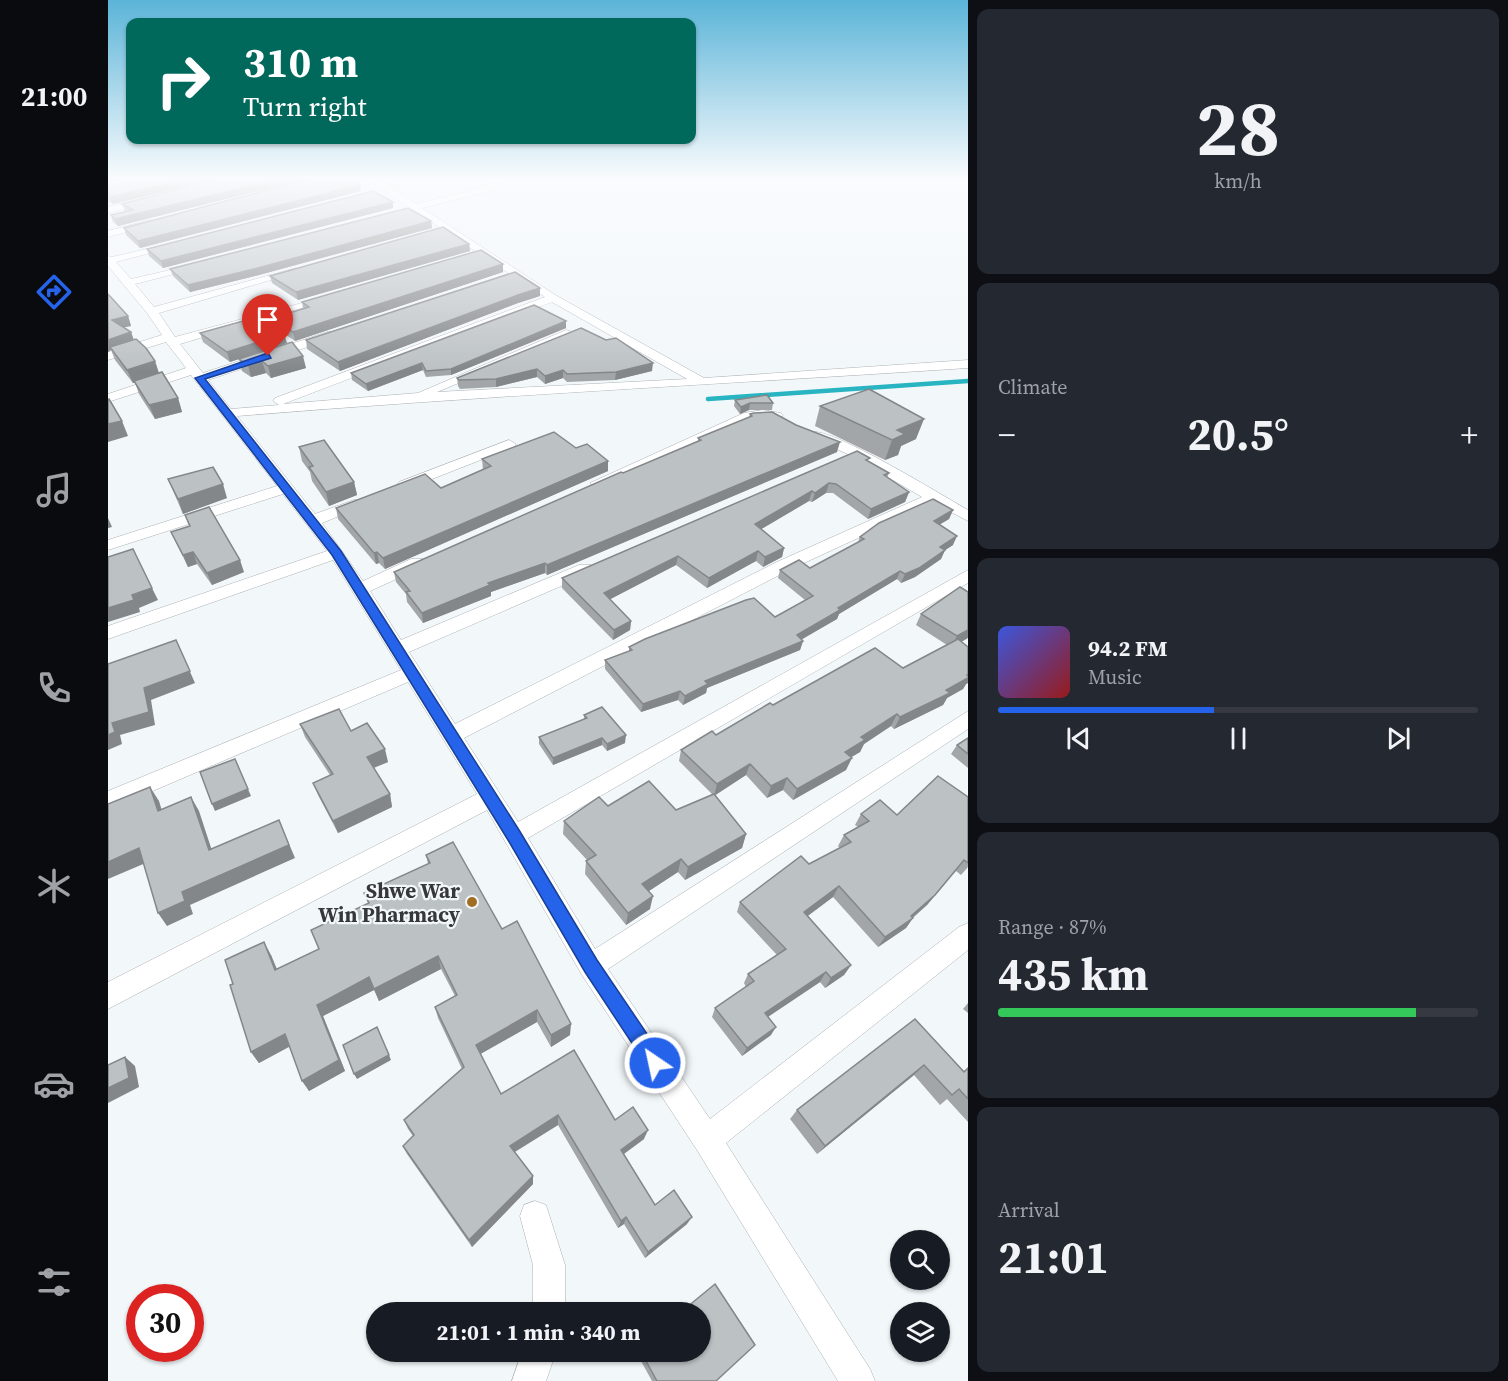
<!DOCTYPE html>
<meta charset="utf-8">
<style>
:root{--surface:#171b24;--page:#242831;--text:#f1f3f6;--muted:#9ea1a6;--line:#363941;--accent:#2563eb}
body{margin:0;font-family:"Source Serif 4",serif;background:var(--page);color:var(--text);height:100vh;display:flex;flex-direction:column;font-size:22px;white-space:nowrap}
*{box-sizing:border-box;margin:0}
p{font-size:20px;color:var(--muted)}
.icon{flex:none;width:33px;height:33px;fill:none;stroke:currentColor;stroke-width:2;stroke-linecap:round;stroke-linejoin:round}
.map{position:relative;flex:1;overflow:hidden}
.panel{display:flex;flex-direction:column;gap:9px;padding:9px;background:#0d0f14;width:540px}
.panel>*{flex:none}
.banner{position:absolute;left:18px;top:18px;width:570px;height:126px;border-radius:12px;box-shadow:0 2px 4px #0004;background:#00695c;color:#fff;overflow:hidden}
.tools{position:absolute;left:782px;top:1230px;display:grid;gap:12px}
.tools a{display:grid;place-items:center;width:60px;height:60px;border-radius:50%;background:var(--surface);box-shadow:0 2px 4px #0004;font-size:30px}
.speed{position:absolute;left:18px;top:1284px;display:flex;gap:12px;font-size:30px;font-weight:700;text-align:center}
.speed>*{display:grid;place-content:center;width:78px;height:78px;border-radius:50%;background:var(--surface);box-shadow:0 2px 4px #0004;line-height:1}
.speed .limit{border:9px solid #d22;background:#fff;color:#111}
.pin{position:absolute;display:grid;place-items:center;width:51px;height:51px;color:#fff;margin:-62px -26px;border-radius:50% 50% 50% 0;rotate:-45deg;box-shadow:0 0 6px #0007}
.pin .icon{rotate:45deg}
.me{position:absolute;width:66px;margin:-33px;rotate:326deg;stroke-linejoin:round;filter:drop-shadow(0 0 4px #0008)}
.turn{display:flex;align-items:center;gap:21px;height:126px;padding:0 18px;font-size:27px}
.turn .icon{width:78px;height:78px;stroke-width:2.5}
.turn b{display:block;font-size:42px;line-height:51px}
.big{font-size:45px;font-weight:700;line-height:1.1}
.panel .card{flex:1;display:flex;flex-direction:column;justify-content:center;gap:9px;min-width:0;padding:0 21px;border-radius:12px;background:var(--page)}
.panel .dial{align-items:center;gap:0}
.dial b{font-size:78px;line-height:1}
.song{display:flex;align-items:center;gap:18px}
.cover{width:72px;height:72px;border-radius:9px;background:linear-gradient(135deg,hsl(230 70% 55%),hsl(0 70% 35%))}
.played{height:6px;border-radius:3px;background:linear-gradient(90deg,var(--accent) 45%,var(--line) 45%)}
.keys{display:flex;justify-content:space-around;direction:ltr}
.heat{display:flex;justify-content:space-between;align-items:center;font-size:33px;direction:ltr}
.charge{height:9px;border-radius:4px;background:linear-gradient(90deg,#34c759 87%,var(--line) 0)}
.trip{position:absolute;left:258px;top:1302px;width:345px;height:60px;border-radius:30px;background:var(--surface);box-shadow:0 2px 4px #0004;font-weight:700;line-height:60px;text-align:center}
main{display:flex;flex:1;min-height:0}
.tab-bar{display:flex;flex-direction:column;width:108px;justify-content:space-around;align-items:center;background:#090b0e;color:var(--muted)}
.tab-bar .icon{width:42px;height:42px}
.tab-bar .current{color:var(--accent)}
.tab-bar b{font-size:27px;color:var(--text)}
.map>svg:first-child{display:block}
</style>
<main>
<nav class="tab-bar">
<b>21:00</b>
<svg class="icon current" aria-label="directions" viewBox="0 0 24 24"><path d="M12 3l9 9-9 9-9-9zM9 14v-3h6M13 9l2 2-2 2"/></svg>
<svg class="icon" aria-label="music" viewBox="0 0 24 24"><path d="M9 18V5l10-2v13"/><circle cx="6" cy="18" r="3"/><circle cx="16" cy="16" r="3"/></svg>
<svg class="icon" aria-label="phone" viewBox="0 0 24 24"><path d="M5 4h4l2 5-3 2q2 4 5 5l2-3 5 2v4C11 20 4 13 5 4z"/></svg>
<svg class="icon" aria-label="climate" viewBox="0 0 24 24"><path d="M12 3v18M4 7l16 10M4 17L20 7"/></svg>
<svg class="icon" aria-label="car" viewBox="0 0 24 24"><path d="M5 17H2v-5l4-1 3-4h7l3 4 3 1v5h-3M9 17h6M6 11h13"/><circle cx="7" cy="17" r="2"/><circle cx="17" cy="17" r="2"/></svg>
<svg class="icon" aria-label="filters" viewBox="0 0 24 24"><path d="M4 7h16M4 17h16"/><circle cx="9" cy="7" r="2"/><circle cx="15" cy="17" r="2"/></svg>
</nav>
<div class="map">
<svg width="860" height="1381" viewBox="0 0 860 1381">
<rect width="100%" height="100%" fill="#f2f7fa"/>
<g fill="none" stroke-linecap="round" stroke-linejoin="round">
<path stroke="#28b4c1" stroke-width="4.5" d="M600 399 860 381"/>
<g stroke="#acb0b4" stroke-width="1">
<g id="minor">
<path d="M258 178H268L308 204 377 187 386 178H395L383 191 314 208 449 296 596 378 860 360V368C616 384 373 396 129 416L207 514 246 500H256L259 503 256 506 214 523 255 581 303 559H315L317 563 315 567 262 591 293 640 471 565H483L485 569 483 573 301 652 347 724 671 561 814 497 742 455 703 438V432C724 427 835 496 860 510V521L826 503 683 569 356 738 410 822 860 570V583L420 838 487 949 860 711V729L500 969 602 1119 851 927 860 923V950L618 1143 762 1369 767 1381H730L589 1150 474 975 379 810 0 1009V982L369 794 300 682 0 810V791L293 670 225 560 0 639V626L219 551 175 494 0 550V540L169 486 83 375 0 402V394L78 368 58 342 0 360V352L54 335 39 313 0 266V256L4 257 69 242V246L8 262 23 279 93 263V267L27 284 46 307 188 268 193 271 51 313 67 337 224 295V299L72 344 95 373 219 332H227V338L100 380 123 409 171 405 165 401 167 398 437 297 305 210 297 211 295 209 299 206ZM444 302 579 379 329 392 462 337V331L458 330 310 393 175 404Z"/>
<path d="M41 197 44 198V202L0 213V207Z"/>
<path d="M43 220 46 221V225L0 237V231Z"/>
<path d="M655 410 673 413 675 416 668 420H644L495 486 490 488 482 483 636 413Z"/>
<path d="M401 440 408 444 406 447 301 488H291L288 485 291 482Z"/>
<path d="M427 1201 438 1205 457 1265V1312H425V1265L412 1216 416 1205Z"/>
<path d="M414 1352H448L438 1381H404Z"/>
</g>
</g>
<use href="#minor" fill="#fff" fill-rule="evenodd"/>
</g>
<g fill="#a2a6a9">
<path d="M114 178 5 204 0 201V186Z"/>
<path d="M114 178H202L10 226 5 222 3 215 18 212 17 211 14 204Z"/>
<path d="M252 185 253 191 32 248 18 235 16 228Z"/>
<path d="M285 208 55 268 41 256 39 249Z"/>
<path d="M323 221 324 228 151 275 82 292 65 276 62 269Z"/>
<path d="M361 244 362 251 190 300 164 283 162 276Z"/>
<path d="M395 264V272L187 341 175 333 179 343 122 362 95 342 92 333 147 324 165 318 195 309 194 302Z"/>
<path d="M0 294 20 316 23 326 16 327 23 332 26 340 47 361 51 373 70 398 74 412 47 419 31 394 27 383H25L7 360 3 350 0 352Z"/>
<path d="M432 296 410 303 232 371 199 349 198 340Z"/>
<path d="M458 321V328L343 375 318 377 315 370 260 391 244 380 243 373Z"/>
<path d="M473 328 544 371 507 380 459 382 455 378 437 384 429 377 388 387 352 389 350 386 349 378Z"/>
<path d="M184 342 198 368 163 378 158 373 143 377 134 371 131 359Z"/>
<path d="M627 400 665 403 664 410H641L632 414 626 406Z"/>
<path d="M712 406 808 439 793 446 790 455 777 460 707 426Z"/>
<path d="M642 414 729 452 439 575 437 573 383 592V596L315 623 299 602 298 594 288 582 286 572 590 441V438L641 417Z"/>
<path d="M191 447 246 482 249 495 221 506 204 481 202 472 194 461Z"/>
<path d="M374 459 500 471 277 569 271 563 268 564 230 519 228 508 333 488 375 470Z"/>
<path d="M761 462 781 473 779 478 801 492 797 502 760 519 725 493H718L704 502 701 501 653 529 676 548 674 557 655 567 648 561 599 588 568 565 502 599 523 621 522 630 505 640 454 588V578Z"/>
<path d="M60 479 119 498 75 514Z"/>
<path d="M845 510 841 519 831 525 845 545 837 550 833 559 807 577 793 583 789 579 731 614 729 619 693 639 695 641 692 650 599 688 598 693 575 705 570 700 533 712 497 669V660L521 651V647L667 617 697 600 670 578 672 570 702 568 750 542 752 537Z"/>
<path d="M77 515 136 572 104 585 89 564 80 567 63 532 81 526Z"/>
<path d="M852 587 853 642 860 647V683L858 684 855 689 839 698 835 705 786 729 783 726 756 744 752 752 743 757 738 770 685 800 675 790 659 798 638 775 607 795 638 834 634 848 577 880 570 872 540 891 542 909 518 925 477 874 478 861 479 860 455 834 456 821 500 806 568 810 604 794 571 761 573 750 608 735 665 705 795 668 839 645 808 625 813 614Z"/>
<path d="M476 715 517 743 499 751 494 745 445 765 431 744V737L476 719Z"/>
<path d="M192 724 243 731 280 762 266 768 282 794 284 807 230 833 210 795 205 783 222 775 197 737Z"/>
<path d="M860 738V768L843 754 849 745Z"/>
<path d="M860 797V867L853 875 848 871 819 905 805 918 798 928 770 947 725 897 700 916 743 965 736 975 717 988 712 982 660 1017 663 1035 634 1056 604 1017 607 1008 638 987 636 983 640 974 669 955 629 912 632 902 732 848 730 846 736 835 750 827 747 825 753 814 789 815Z"/>
<path d="M318 855 394 929 462 1035 443 1047 429 1022 372 1054 393 1094 507 1120 536 1139 516 1154 547 1205 579 1224 537 1258 516 1224 510 1228 450 1125 407 1152 425 1184 364 1247 299 1154 295 1146 305 1136 300 1129 296 1120 354 1069 330 1018 327 1007 347 996 333 969 271 1001 266 990 215 1016 237 1071 201 1091 181 1047 151 1063 143 1052 125 984 163 955 169 969 211 949 260 903 256 893 320 864Z"/>
<path d="M860 1003V1013L855 1009Z"/>
<path d="M807 1019 856 1071 860 1068V1122L839 1099 832 1105 806 1075 709 1154 682 1119 689 1110Z"/>
<path d="M528 1352H592L608 1381H544Z"/>
</g>
<g fill="#848789">
<path d="M0 178H21L0 183Z"/>
<path d="M84 178H114L5 204 2 197Z"/>
<path d="M175 178H202L10 226 7 219Z"/>
<path d="M252 185 253 191 32 248 30 241Z"/>
<path d="M285 202V208L55 268 53 261Z"/>
<path d="M323 221 324 228 151 275 82 292 80 285Z"/>
<path d="M361 244 362 251 190 300 188 292Z"/>
<path d="M395 264V272L187 341 185 332Z"/>
<path d="M432 288V296L410 303 232 371 230 362 410 295Z"/>
<path d="M20 316 23 326 8 329 4 320Z"/>
<path d="M458 321V328L343 375V369Z"/>
<path d="M23 332 26 341 2 347 3 350 0 352V340Z"/>
<path d="M176 334 179 343 122 362 119 352Z"/>
<path d="M195 356 198 368 163 378 160 366Z"/>
<path d="M47 361 51 374 25 383 19 370Z"/>
<path d="M154 361 158 373 143 377 140 365Z"/>
<path d="M314 363 315 370 260 391 258 384Z"/>
<path d="M545 363 544 371 507 380 508 372Z"/>
<path d="M429 369V377L388 387V379Z"/>
<path d="M455 370V378L437 384V376Z"/>
<path d="M70 398 74 412 47 419 41 405Z"/>
<path d="M642 403 641 410 632 414 633 407Z"/>
<path d="M816 419 808 439 793 446 790 455 777 460 784 440 789 430Z"/>
<path d="M14 421 20 436 0 442V424Z"/>
<path d="M732 442 729 452 439 575V565Z"/>
<path d="M500 461V471L277 569 275 558Z"/>
<path d="M246 482 249 495 221 506 218 492Z"/>
<path d="M721 483 718 493 704 502 707 493Z"/>
<path d="M115 484 119 498 75 514 70 499Z"/>
<path d="M704 491 701 501 645 534 647 524Z"/>
<path d="M801 492 797 502 760 519 763 509Z"/>
<path d="M845 510 841 519 822 530 826 521Z"/>
<path d="M0 518 4 527 0 528Z"/>
<path d="M849 536 845 545 828 556 832 547Z"/>
<path d="M676 548 674 557 655 567 657 557Z"/>
<path d="M837 550 833 559 807 577 793 583 797 574Z"/>
<path d="M650 551 648 561 599 588 601 578Z"/>
<path d="M85 552 89 564 80 567 75 555Z"/>
<path d="M269 552 271 563 268 564 266 553Z"/>
<path d="M570 556 568 565 495 603 496 593Z"/>
<path d="M132 560 136 572 104 585 99 573Z"/>
<path d="M437 563V573L383 592V596L315 623 314 613 380 583Z"/>
<path d="M792 571 789 579 731 614 729 619 686 644 689 635 730 608Z"/>
<path d="M44 588 50 600 31 608 32 612 0 622V608L24 595Z"/>
<path d="M523 621 522 630 505 640 506 630Z"/>
<path d="M860 630V638L843 648 849 636Z"/>
<path d="M68 640 87 683 43 700 47 725 12 735 14 744 0 750V735L4 723 36 688Z"/>
<path d="M695 641 692 650 599 688 598 693 575 705 577 696 597 681Z"/>
<path d="M860 674V683L858 684 855 689 839 698 835 705 786 729 792 717 838 690Z"/>
<path d="M572 691 570 700 533 712 535 704Z"/>
<path d="M789 714 783 726 756 744 752 752 732 764 737 752 753 737Z"/>
<path d="M518 735 517 743 499 751V744Z"/>
<path d="M494 738V745L445 765V758Z"/>
<path d="M277 749 280 762 262 769 259 757Z"/>
<path d="M744 758 738 770 685 800 689 789Z"/>
<path d="M127 759 143 796 107 811 104 804Z"/>
<path d="M642 764 638 775 606 796 609 784Z"/>
<path d="M679 778 675 790 659 798 663 786Z"/>
<path d="M42 787 51 801 58 824 50 811Z"/>
<path d="M282 794 284 807 230 833 225 821Z"/>
<path d="M83 797 91 811 108 863 101 850Z"/>
<path d="M171 820 187 858 82 905 85 914 59 926 50 913 74 892Z"/>
<path d="M638 834 634 848 577 880 580 867Z"/>
<path d="M31 848 40 862 0 879V862Z"/>
<path d="M573 859 570 872 532 897 534 884Z"/>
<path d="M856 860 819 905 800 921 805 918 798 928 770 947 777 937 803 916Z"/>
<path d="M731 886 725 897 691 922 696 912Z"/>
<path d="M545 896 542 909 518 925 520 913Z"/>
<path d="M156 942 163 955 174 983 167 970Z"/>
<path d="M330 956 333 969 271 1001 266 989Z"/>
<path d="M743 965 736 975 717 988 723 978Z"/>
<path d="M718 972 712 982 652 1022 657 1013Z"/>
<path d="M261 977 266 990 215 1016 237 1071 201 1091 194 1081 209 1005Z"/>
<path d="M429 1010V1022L369 1056 368 1045Z"/>
<path d="M463 1024 462 1035 443 1047V1035Z"/>
<path d="M668 1027 663 1035 634 1056 639 1048Z"/>
<path d="M177 1034 184 1045 151 1063 143 1052Z"/>
<path d="M281 1055 283 1060 249 1079 246 1074Z"/>
<path d="M17 1057 27 1066 31 1087 0 1103V1088Z"/>
<path d="M816 1065 806 1075 709 1154 717 1146Z"/>
<path d="M450 1115V1125L403 1154 402 1146Z"/>
<path d="M540 1130 536 1139 510 1158 513 1150Z"/>
<path d="M425 1176V1184L364 1247 361 1240Z"/>
<path d="M518 1217 516 1224 510 1228 513 1221Z"/>
<path d="M584 1217 579 1224 537 1258 540 1252Z"/>
</g>
<g fill="#bcc1c4" stroke="#848789" stroke-width="1.5">
<path d="M32 178H84L2 197 0 196V186Z"/>
<path d="M114 178H175L7 219 3 215 25 210 14 204Z"/>
<path d="M205 178H240L252 185 30 241 16 228Z"/>
<path d="M265 191 285 202 53 261 39 249Z"/>
<path d="M300 208 323 221 150 268 80 285 62 269Z"/>
<path d="M335 227 361 244 188 292 162 276Z"/>
<path d="M373 250 395 264 185 332 165 318 201 307 194 302Z"/>
<path d="M407 272 432 288 410 295 230 362 198 340Z"/>
<path d="M0 294 20 316 4 320 23 332 0 340Z"/>
<path d="M426 305 458 321 343 369 318 371 314 363 258 384 243 373Z"/>
<path d="M164 318 176 334 119 352 92 333 142 319 147 324Z"/>
<path d="M473 328 498 340 508 338 545 363 508 372 459 374 455 370 437 376 429 369 388 379 351 380 349 378Z"/>
<path d="M28 339 38 348 47 361 19 370 2 347Z"/>
<path d="M184 342 195 356 160 366 154 361 140 365 131 359Z"/>
<path d="M54 372 70 398 41 405 26 381Z"/>
<path d="M761 389 816 419 789 430 797 434 784 440 712 406Z"/>
<path d="M659 395 665 403H642L633 407 627 400Z"/>
<path d="M1 399 14 421 0 424V400Z"/>
<path d="M664 412 688 425 732 442 439 565 437 563 380 583 382 585 314 613 298 592 302 591 286 572 513 472 515 473 593 440 590 438 644 416 642 414 646 413Z"/>
<path d="M446 432 468 448 479 444 500 461 275 558 269 552 266 553 228 508 317 474 333 488 383 466 374 459Z"/>
<path d="M216 440 246 482 218 492 201 467 205 466 191 447Z"/>
<path d="M749 451 762 458 758 460 781 473 776 475 801 492 763 509 728 484 721 483 707 493 704 491 647 524 676 548 657 557 650 551 601 578 570 556 496 593 523 621 506 630 454 578Z"/>
<path d="M105 467 115 484 70 499 60 479Z"/>
<path d="M825 499 845 510 826 521 849 536 832 547 837 550 811 568 797 574 792 571 730 608 732 610 689 635 695 641 597 681 600 684 577 696 572 691 535 704 497 660 524 650 521 647 537 639 638 600 646 598 667 617 705 596 672 570 691 560 702 568 756 539 752 537 771 523Z"/>
<path d="M101 507 132 560 99 573 85 552 75 555 63 532 82 526 77 515Z"/>
<path d="M25 549 44 588 24 595 26 600 0 608V557Z"/>
<path d="M852 587 860 592V630L849 636 813 614Z"/>
<path d="M850 639 860 647V674L859 675 860 676V678L838 690 842 693 792 717 789 714 753 737 757 740 737 752 744 758 689 789 679 778 663 786 642 764 609 784 573 750 604 731 608 735 662 703 665 705 767 648 795 668Z"/>
<path d="M68 640 82 671 36 688 41 712 4 723 7 732 0 735V664Z"/>
<path d="M494 707 518 735 499 744 494 738 445 758 431 737 479 718 476 715Z"/>
<path d="M231 709 243 731 259 723 277 749 259 757 282 794 225 821 205 783 225 774 192 724Z"/>
<path d="M860 738V754L849 745Z"/>
<path d="M127 759 140 789 104 804 92 772Z"/>
<path d="M830 776 860 797V863L856 860 827 895 803 916 805 918 777 937 731 886 696 912 743 965 723 978 718 972 657 1013 668 1027 639 1048 607 1008 646 981 640 974 678 949 632 902 693 856 701 864 743 842 736 835 761 821 753 814 772 800 789 815Z"/>
<path d="M541 781 568 810 606 794 638 834 580 867 573 859 534 884 545 896 520 913 478 861 488 855 456 821 491 797 500 806Z"/>
<path d="M42 787 50 811 83 797 101 850 171 820 181 845 74 892 77 901 50 913 31 848 0 862V804Z"/>
<path d="M345 842 394 929 409 921 463 1024 443 1035 429 1010 368 1045 393 1094 466 1050 507 1120 525 1107 540 1130 513 1150 547 1205 566 1190 584 1217 540 1252 518 1217 513 1221 450 1115 402 1146 425 1176 361 1240 295 1146 306 1135 296 1120 356 1067 327 1007 349 995 330 956 266 989 261 977 209 1005 231 1060 194 1081 177 1034 143 1052 122 985 125 984 117 960 156 942 167 970 211 949 203 930 261 903 256 893 322 863 318 855Z"/>
<path d="M807 1019 856 1072 860 1068V1099L851 1089 844 1095 816 1065 717 1146 689 1110Z"/>
<path d="M269 1027 281 1055 246 1074 235 1045Z"/>
<path d="M17 1057 21 1078 0 1088V1065Z"/>
<path d="M607 1284 647 1345 608 1381H549L533 1352H592V1312H573Z"/>
</g>
<linearGradient id="sky" x2="0" y2="1"><stop stop-color="#5bb4d8"/><stop offset="0.48" stop-color="#f9fbfd"/><stop offset="1" stop-color="#f9fbfd" stop-opacity="0"/></linearGradient>
<rect width="860" height="371" fill="url(#sky)"/>
<path fill="#2563eb" stroke="#184099" stroke-width="1.5" d="M160 353 163 358 97 379 233 551 411 830 489 960 554 1056 557 1063 554 1069 547 1072 541 1069 477 972 400 840 224 555 87 378Z"/>
<circle fill="#a06f24" stroke="#f2f7fa" stroke-width="2" cx="364" cy="902" r="6"/>
<g text-anchor="middle" dominant-baseline="central" stroke-width="4.5" stroke-linejoin="round" paint-order="stroke">
<g font-size="21" font-weight="bold" fill="#363739" stroke="#f2f7fa" text-anchor="end">
<text x="352" y="890">Shwe War<tspan x="352" dy="24">Win Pharmacy</tspan></text>
</g>
</g>
</svg>
<div class="tools">
<a><svg class="icon" aria-label="search" viewBox="0 0 24 24"><circle cx="10" cy="10" r="6"/><path d="M15 15l6 6"/></svg></a>
<a><svg class="icon" aria-label="layers" viewBox="0 0 24 24"><path d="M12 4l9 5-9 5-9-5zM3 14l9 5 9-5"/></svg></a>
</div>
<div class="speed"><div class="limit">30</div></div>
<div class="pin" style="left:160px;top:356px;background:#d93025"><svg class="icon" aria-label="arrive" viewBox="0 0 24 24"><path d="M6 21V4h12l-3 4 3 4H6"/></svg></div>
<svg class="me" style="left:547px;top:1063px" viewBox="-20 -20 40 40"><circle r="17" fill="#2563eb" stroke="#fff" stroke-width="3"/><path d="M0-11L8 9 0 5-8 9z" fill="#fff"/></svg>
<div class="trip">21:01 · 1 min · 340 m</div>
<div class="banner">
<div class="turn"><svg class="icon" aria-label="right" viewBox="0 0 24 24"><path d="M7 20v-9h11M14 6l5 5-5 5"/></svg><div><b>310 m</b>Turn right</div></div>
</div>
</div>
<section class="panel">
<div class="card dial"><b>28</b><p>km/h</p></div>
<div class="card"><p>Climate</p>
<div class="heat"><a>−</a><b class="big">20.5°</b><a>+</a></div>
</div>
<div class="card">
<div class="song"><i class="cover"></i><div><b>94.2 FM</b><p>Music</p></div></div>
<div class="played"></div>
<div class="keys"><svg class="icon" aria-label="previous" viewBox="0 0 24 24"><path d="M18 5L8 12l10 7zM5 5v14"/></svg><svg class="icon" aria-label="pause" viewBox="0 0 24 24"><path d="M8 5v14M16 5v14"/></svg><svg class="icon" aria-label="next" viewBox="0 0 24 24"><path d="M6 5l10 7-10 7zM19 5v14"/></svg></div>
</div>
<div class="card"><p>Range · 87%</p><b class="big">435 km</b><div class="charge"></div></div>
<div class="card"><p>Arrival</p><b class="big">21:01</b></div>
</section>
</main>
